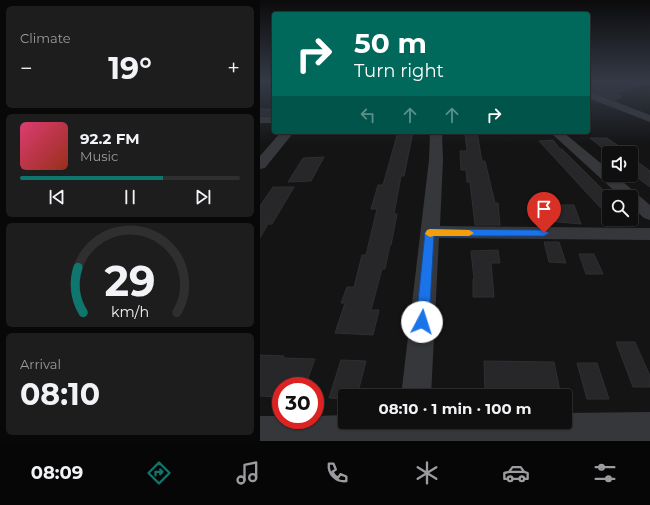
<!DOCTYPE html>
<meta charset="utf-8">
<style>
:root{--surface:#0f0f10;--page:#1d1d1e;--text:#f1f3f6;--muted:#9b9c9f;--line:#2f2f30;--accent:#0f766e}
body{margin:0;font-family:Montserrat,sans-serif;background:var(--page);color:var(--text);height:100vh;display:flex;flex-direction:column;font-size:15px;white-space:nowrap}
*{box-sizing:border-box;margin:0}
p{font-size:13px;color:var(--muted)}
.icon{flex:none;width:22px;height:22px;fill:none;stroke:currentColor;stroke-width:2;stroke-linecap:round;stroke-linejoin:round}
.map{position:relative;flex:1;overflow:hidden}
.drawer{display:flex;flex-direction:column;gap:6px;padding:6px;background:#080809;width:260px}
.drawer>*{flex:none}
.guide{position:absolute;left:12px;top:12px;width:318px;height:122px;border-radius:4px;box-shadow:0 1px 3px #0004,0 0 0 1px var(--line);background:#00695c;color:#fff;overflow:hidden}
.buttons{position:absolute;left:342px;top:146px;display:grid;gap:8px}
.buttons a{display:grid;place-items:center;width:36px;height:36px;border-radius:4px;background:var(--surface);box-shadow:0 1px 3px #0004,0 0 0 1px var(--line);font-size:20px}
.speed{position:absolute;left:12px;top:377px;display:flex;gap:8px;font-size:20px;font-weight:700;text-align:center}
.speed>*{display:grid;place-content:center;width:52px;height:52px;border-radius:50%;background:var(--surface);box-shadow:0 1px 3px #0004,0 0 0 1px var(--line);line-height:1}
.speed .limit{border:6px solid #d22;background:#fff;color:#111}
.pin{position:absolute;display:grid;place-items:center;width:34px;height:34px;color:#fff;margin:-41px -17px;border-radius:50% 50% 50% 0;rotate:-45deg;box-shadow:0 0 4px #0007}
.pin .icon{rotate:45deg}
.me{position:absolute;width:44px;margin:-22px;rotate:5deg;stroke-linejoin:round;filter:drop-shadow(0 0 3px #0008)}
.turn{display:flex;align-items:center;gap:14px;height:84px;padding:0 16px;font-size:18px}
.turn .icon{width:52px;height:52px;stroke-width:2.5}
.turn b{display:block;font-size:28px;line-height:34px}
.lanes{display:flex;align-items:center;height:38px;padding:0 16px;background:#0003;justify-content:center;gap:20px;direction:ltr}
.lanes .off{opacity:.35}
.big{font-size:30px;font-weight:700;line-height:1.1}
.drawer .tile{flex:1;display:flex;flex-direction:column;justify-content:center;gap:6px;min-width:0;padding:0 14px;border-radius:6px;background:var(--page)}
.drawer .dial{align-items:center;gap:0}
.dial svg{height:104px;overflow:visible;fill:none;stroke:var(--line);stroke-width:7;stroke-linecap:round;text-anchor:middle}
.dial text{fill:var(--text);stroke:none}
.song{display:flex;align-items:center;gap:12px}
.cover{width:48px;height:48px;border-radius:6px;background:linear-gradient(135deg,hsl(340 70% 55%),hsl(10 70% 35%))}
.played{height:4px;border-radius:2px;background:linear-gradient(90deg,var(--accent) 65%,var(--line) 65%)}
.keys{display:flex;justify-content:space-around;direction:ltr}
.heat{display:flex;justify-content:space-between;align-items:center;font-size:22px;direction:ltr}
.trip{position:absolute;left:78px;top:389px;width:234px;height:40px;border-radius:4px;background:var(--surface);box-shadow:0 1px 3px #0004,0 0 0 1px var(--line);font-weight:700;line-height:40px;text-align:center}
.menu{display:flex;height:64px;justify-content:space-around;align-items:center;background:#060606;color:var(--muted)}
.menu .icon{width:28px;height:28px}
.menu .current{color:var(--accent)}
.menu b{font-size:18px;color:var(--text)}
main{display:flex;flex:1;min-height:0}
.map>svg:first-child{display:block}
</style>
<main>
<section class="drawer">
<div class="tile"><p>Climate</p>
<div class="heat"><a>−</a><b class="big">19°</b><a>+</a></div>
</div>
<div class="tile">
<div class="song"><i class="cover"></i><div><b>92.2 FM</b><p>Music</p></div></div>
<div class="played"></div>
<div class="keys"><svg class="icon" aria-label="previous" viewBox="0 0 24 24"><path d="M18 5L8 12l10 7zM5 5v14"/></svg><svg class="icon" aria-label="pause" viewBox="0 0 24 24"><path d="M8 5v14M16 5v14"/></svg><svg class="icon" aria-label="next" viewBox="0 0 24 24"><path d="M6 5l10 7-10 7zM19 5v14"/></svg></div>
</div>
<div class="tile dial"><svg viewBox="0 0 100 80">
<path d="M14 69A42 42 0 1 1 86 69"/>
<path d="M14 69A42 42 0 0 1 10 34" stroke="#0f766e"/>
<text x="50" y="56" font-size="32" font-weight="700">29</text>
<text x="50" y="72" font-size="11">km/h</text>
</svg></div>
<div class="tile"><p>Arrival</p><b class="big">08:10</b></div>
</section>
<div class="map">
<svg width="390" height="441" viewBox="0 0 390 441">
<rect width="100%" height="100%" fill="#141415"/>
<g fill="#272729" stroke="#2e2f31">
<path d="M328 82 345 87V82L384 83 355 94 362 97 354 100 328 90Z"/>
<rect x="0" y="109" width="14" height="7"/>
<path d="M138 132H153L144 176H141L134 214H137L131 245H130L125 269H122L111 310H119L113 335 75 333 85 303H81L87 287H94L102 255H106L117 209H111L118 185H123Z"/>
<path d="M205 132H217L222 161H225L235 203H238L240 225H215L210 182H207L206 170H201L200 151H207Z"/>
<path d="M330 138H347L369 153H349Z"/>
<path d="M293 140 300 149H302L349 196V217L279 141Z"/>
<path d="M64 157 51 181 28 182 43 158Z"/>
<path d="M371 157 390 171V187L371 173Z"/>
<path d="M13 187H34L12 224H8L0 238V206Z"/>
<path d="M297 205H314L321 224 277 220 274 208 298 209Z"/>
<path d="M284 242H299L306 263 289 262Z"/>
<path d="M238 250 240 263H231L234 297H213V279H214L211 251Z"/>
<path d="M319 254H334L343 274H326Z"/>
<path d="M356 342H375L390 376V387H373Z"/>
<path d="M0 355 24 356 23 358 55 359 45 386H21V397L0 396Z"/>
<path d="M81 360 106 361 97 396H85V399L69 398Z"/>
<path d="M224 361 294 362 301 396 225 393Z"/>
<path d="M317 363H337L349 399H327Z"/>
</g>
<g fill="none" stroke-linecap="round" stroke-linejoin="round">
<g fill="#35373a" fill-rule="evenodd">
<path d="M328 91 390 115V122L328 98Z"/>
<rect x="0" y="117" width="14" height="6"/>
<path d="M21 132H34L5 168 0 169V156Z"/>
<path d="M170 132H182L183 160 180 226 390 228V240L179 238 171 396H141L169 160Z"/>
<path d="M290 132H303L349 170V175H355L390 205V220L384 218 371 206V197H361Z"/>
<path d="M390 412V441H0V416H21V420H55V416L85 415V422H305V413Z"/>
</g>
</g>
<linearGradient id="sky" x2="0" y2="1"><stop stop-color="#0b0b0c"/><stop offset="0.57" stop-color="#343a46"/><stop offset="1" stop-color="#343a46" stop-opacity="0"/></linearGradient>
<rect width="390" height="144" fill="url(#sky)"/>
<path fill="#1a73e8" stroke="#114b97" d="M170 229 284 230 289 233 284 236H174L169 322 167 325 162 327 158 325 156 322 165 232Z"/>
<path fill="#f59e0b" d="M170 229 209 230 214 233 209 236H174L170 237 165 234 167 230Z"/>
</svg>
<div class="buttons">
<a><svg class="icon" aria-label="sound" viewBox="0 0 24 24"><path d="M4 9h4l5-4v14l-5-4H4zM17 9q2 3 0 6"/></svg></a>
<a><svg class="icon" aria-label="search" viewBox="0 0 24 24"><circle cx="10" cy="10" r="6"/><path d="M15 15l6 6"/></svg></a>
</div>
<div class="speed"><div class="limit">30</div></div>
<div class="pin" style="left:284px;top:233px;background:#d93025"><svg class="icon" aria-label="arrive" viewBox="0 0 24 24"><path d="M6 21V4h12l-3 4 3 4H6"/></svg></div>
<svg class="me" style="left:162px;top:322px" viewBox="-20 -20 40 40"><circle r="19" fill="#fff"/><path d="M0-13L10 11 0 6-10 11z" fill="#1a73e8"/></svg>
<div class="trip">08:10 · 1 min · 100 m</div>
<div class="guide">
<div class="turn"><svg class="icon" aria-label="right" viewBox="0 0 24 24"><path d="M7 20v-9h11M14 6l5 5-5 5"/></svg><div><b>50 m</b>Turn right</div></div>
<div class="lanes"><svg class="icon off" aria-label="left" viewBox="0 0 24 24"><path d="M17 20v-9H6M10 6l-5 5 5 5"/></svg><svg class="icon off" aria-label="ahead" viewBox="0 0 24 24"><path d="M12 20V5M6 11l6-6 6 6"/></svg><svg class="icon off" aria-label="ahead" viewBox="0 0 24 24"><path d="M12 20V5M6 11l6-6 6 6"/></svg><svg class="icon" aria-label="right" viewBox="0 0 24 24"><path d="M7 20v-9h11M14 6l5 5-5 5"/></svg></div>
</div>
</div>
</main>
<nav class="menu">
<b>08:09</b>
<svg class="icon current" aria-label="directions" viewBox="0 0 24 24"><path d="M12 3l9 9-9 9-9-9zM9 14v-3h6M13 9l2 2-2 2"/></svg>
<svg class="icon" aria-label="music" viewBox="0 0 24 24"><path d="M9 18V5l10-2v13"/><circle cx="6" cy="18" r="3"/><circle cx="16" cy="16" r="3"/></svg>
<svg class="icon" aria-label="phone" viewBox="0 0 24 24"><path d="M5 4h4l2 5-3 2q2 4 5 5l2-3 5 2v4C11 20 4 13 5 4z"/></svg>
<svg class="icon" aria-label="climate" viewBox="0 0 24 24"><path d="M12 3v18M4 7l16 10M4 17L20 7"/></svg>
<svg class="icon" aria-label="car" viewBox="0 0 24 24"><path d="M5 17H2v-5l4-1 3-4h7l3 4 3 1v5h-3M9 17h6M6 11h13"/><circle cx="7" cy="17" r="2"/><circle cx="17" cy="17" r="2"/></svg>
<svg class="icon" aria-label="filters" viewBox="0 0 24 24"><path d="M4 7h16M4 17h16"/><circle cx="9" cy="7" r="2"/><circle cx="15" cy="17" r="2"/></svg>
</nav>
